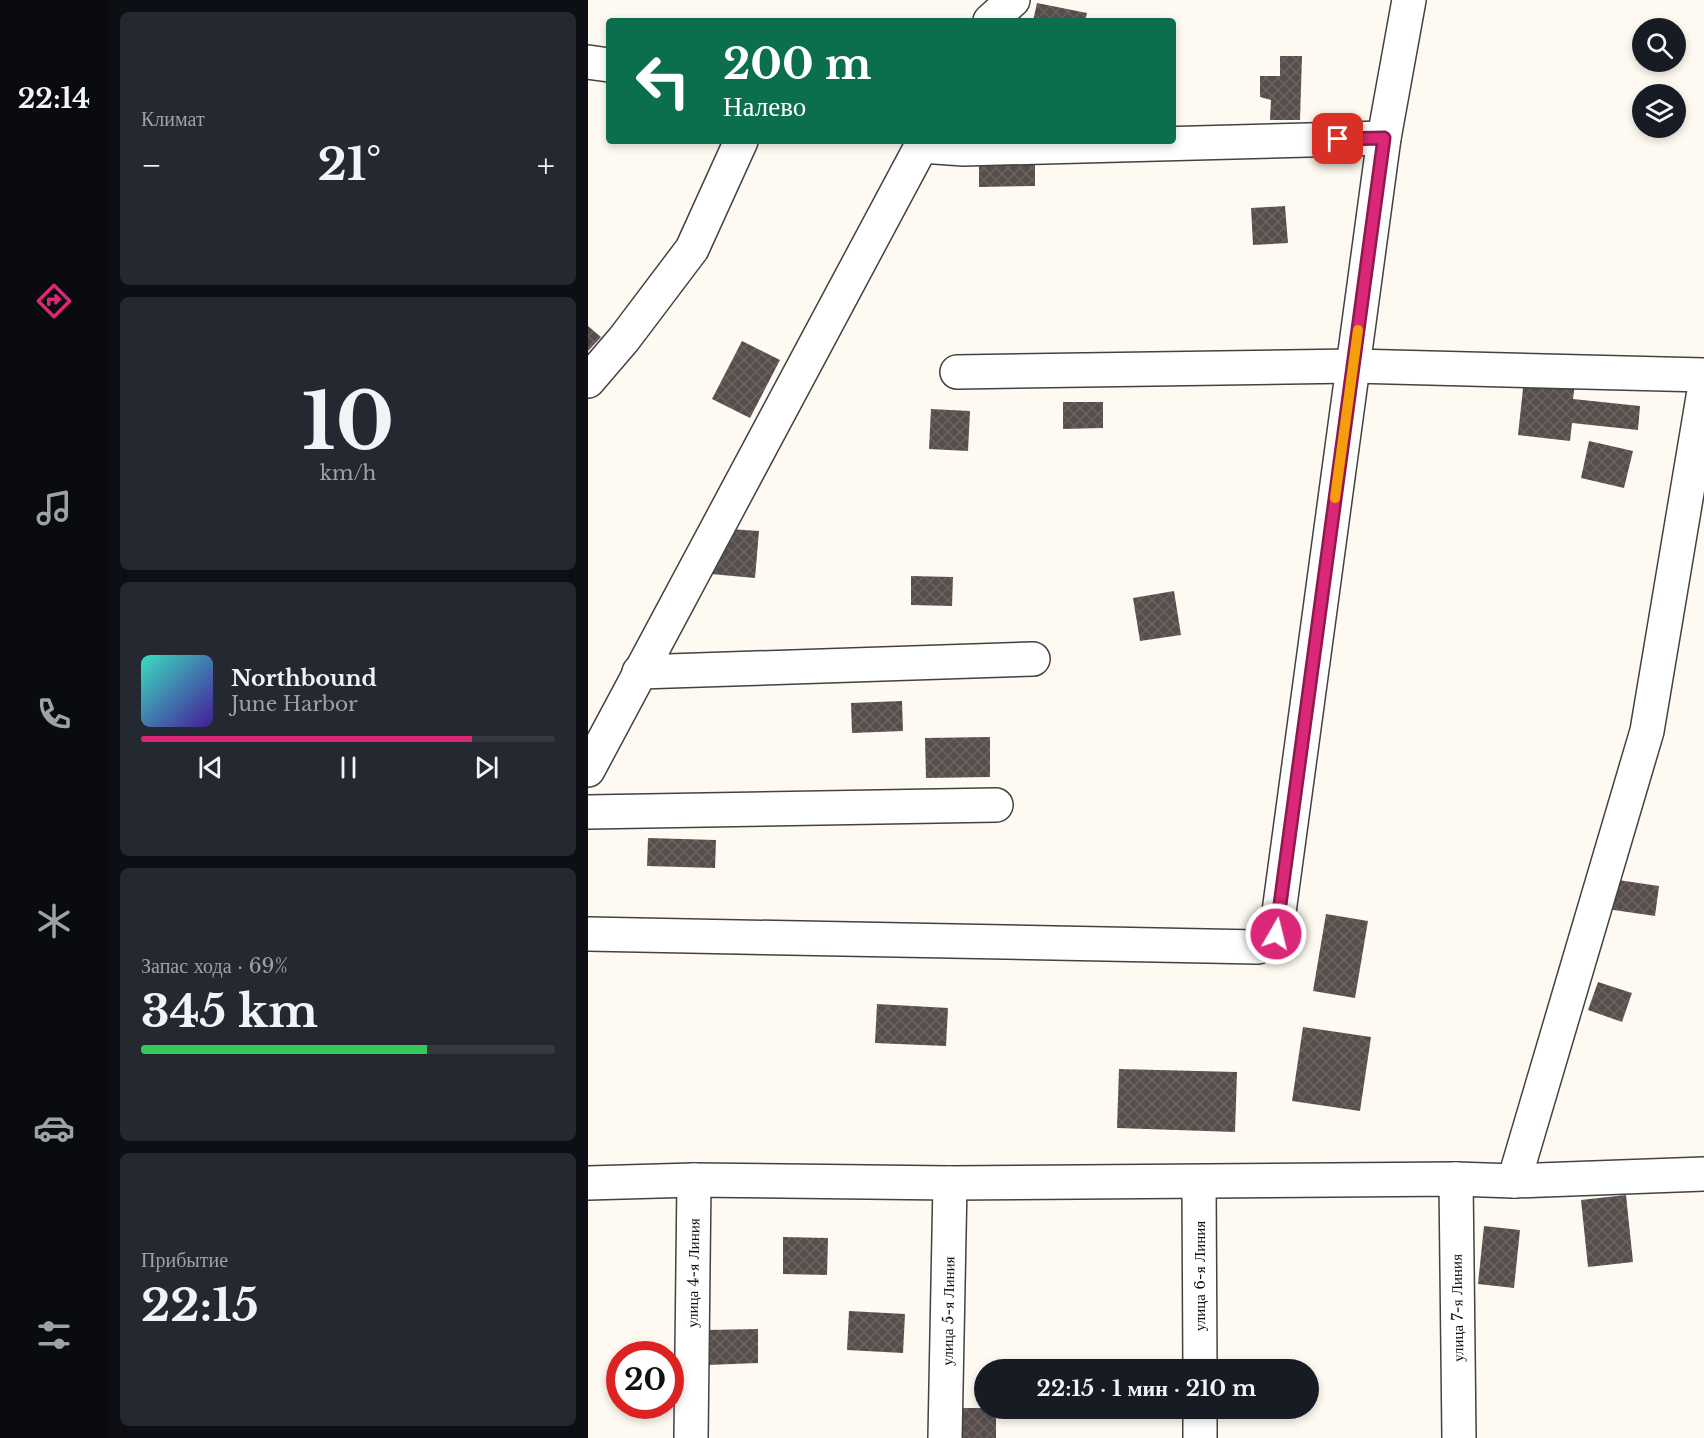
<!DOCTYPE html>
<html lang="ru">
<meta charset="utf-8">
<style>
:root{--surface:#171b24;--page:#242831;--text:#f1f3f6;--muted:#9ea1a6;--line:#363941;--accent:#db2777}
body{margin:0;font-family:"Libre Baskerville",serif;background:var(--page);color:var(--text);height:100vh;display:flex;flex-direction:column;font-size:22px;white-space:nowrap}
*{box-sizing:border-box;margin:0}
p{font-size:20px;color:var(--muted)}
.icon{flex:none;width:33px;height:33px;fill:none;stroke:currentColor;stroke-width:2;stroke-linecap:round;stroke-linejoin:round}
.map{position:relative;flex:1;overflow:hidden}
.sheet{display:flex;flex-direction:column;gap:12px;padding:12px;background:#0d0f14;width:480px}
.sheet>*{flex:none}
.hud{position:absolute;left:18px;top:18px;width:570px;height:126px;border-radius:6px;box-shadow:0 3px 9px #0003;background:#0b6e4f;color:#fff;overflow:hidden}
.buttons{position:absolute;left:1044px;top:18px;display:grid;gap:12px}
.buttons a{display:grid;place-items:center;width:54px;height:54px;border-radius:50%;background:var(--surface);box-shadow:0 3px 9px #0003;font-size:30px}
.speed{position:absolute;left:18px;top:1341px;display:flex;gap:12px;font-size:30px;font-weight:700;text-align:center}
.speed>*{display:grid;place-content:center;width:78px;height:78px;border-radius:50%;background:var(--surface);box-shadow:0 3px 9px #0003;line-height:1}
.speed .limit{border:9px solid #d22;background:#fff;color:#111}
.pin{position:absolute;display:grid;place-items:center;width:51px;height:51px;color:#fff;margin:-26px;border-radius:12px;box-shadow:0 3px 9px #0006}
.me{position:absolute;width:66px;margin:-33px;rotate:8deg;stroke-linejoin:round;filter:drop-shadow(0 0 4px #0008)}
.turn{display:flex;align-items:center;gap:21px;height:126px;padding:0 18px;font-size:27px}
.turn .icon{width:78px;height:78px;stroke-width:2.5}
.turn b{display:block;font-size:42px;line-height:51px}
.big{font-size:45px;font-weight:700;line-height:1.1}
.sheet .card{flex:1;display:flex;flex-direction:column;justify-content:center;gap:9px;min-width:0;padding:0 21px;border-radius:9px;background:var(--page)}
.sheet .dial{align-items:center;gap:0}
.dial b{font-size:78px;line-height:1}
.song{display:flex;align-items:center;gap:18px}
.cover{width:72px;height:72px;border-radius:9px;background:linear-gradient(135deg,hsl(170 70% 55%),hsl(260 70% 35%))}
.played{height:6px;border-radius:3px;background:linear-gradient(90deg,var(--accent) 80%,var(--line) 80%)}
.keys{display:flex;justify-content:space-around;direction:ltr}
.heat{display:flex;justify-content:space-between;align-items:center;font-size:33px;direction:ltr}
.charge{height:9px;border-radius:4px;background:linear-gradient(90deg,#34c759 69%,var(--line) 0)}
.trip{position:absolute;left:386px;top:1359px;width:345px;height:60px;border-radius:30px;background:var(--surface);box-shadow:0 3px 9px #0003;font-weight:700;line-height:60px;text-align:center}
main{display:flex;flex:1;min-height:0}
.tabs{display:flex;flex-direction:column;width:108px;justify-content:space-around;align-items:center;background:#090b0e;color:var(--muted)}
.tabs .icon{width:42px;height:42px}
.tabs .current{color:var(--accent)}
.tabs b{font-size:27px;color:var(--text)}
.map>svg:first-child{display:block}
</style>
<main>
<nav class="tabs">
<b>22:14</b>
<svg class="icon current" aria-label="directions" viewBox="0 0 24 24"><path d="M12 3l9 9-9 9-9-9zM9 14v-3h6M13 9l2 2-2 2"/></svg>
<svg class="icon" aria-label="music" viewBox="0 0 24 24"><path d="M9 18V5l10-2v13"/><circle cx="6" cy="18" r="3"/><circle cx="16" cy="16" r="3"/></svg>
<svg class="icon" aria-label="phone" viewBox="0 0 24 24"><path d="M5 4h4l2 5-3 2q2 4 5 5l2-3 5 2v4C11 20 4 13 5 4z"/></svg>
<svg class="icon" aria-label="climate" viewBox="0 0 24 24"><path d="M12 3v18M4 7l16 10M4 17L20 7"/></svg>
<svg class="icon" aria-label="car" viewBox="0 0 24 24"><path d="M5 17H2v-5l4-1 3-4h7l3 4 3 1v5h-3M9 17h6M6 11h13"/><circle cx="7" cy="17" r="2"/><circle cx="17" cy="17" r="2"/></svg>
<svg class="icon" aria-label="filters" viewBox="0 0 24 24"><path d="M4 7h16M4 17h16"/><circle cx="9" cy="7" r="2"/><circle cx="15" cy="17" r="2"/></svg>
</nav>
<section class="sheet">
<div class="card"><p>Климат</p>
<div class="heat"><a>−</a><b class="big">21°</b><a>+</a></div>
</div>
<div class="card dial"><b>10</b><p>km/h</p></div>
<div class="card">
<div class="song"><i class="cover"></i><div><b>Northbound</b><p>June Harbor</p></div></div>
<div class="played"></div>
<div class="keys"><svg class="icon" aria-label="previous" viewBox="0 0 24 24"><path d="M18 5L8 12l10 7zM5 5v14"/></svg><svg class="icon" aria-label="pause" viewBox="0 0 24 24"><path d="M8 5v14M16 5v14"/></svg><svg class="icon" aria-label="next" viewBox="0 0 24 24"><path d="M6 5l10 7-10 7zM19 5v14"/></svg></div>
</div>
<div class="card"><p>Запас хода · 69%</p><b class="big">345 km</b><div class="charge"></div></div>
<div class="card"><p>Прибытие</p><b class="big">22:15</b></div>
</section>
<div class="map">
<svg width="1116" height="1438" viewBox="0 0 1116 1438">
<defs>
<pattern id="building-cross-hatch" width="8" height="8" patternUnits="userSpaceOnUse" patternTransform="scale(1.5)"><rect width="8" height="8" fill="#574e4c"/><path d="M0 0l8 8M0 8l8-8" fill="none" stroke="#6a6361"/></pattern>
</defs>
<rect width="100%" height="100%" fill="#fefaf1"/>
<g fill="url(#building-cross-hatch)">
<path d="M449 3 499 13 497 21H445Z"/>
<path d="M692 56H714L712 120H682L683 100 672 97V76H692Z"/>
<path d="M447 163V186L391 187V164Z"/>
<path d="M697 206 700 243 665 245 663 208Z"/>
<path d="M0 326 13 337 0 351Z"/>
<path d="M154 341 192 360 162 418 124 399Z"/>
<path d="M936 379 987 384 985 399 1052 406 1050 430 984 423 982 441 930 435Z"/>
<path d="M475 402H515V428L475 429Z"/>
<path d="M343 409 382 411 380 451 341 449Z"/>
<path d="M1001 441 1045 451 1036 488 993 478Z"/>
<path d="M127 528 171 531 167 578 123 574Z"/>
<path d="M323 576 365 577 364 606 323 605Z"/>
<path d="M586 591 593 635 552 641 545 598Z"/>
<path d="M314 701 315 731 264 733 263 703Z"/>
<path d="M402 737V777L338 778 337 738Z"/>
<path d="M60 838 128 840 127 868 59 866Z"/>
<path d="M1023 879 1071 886 1067 916 1019 909Z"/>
<path d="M738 914 780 921 767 998 725 991Z"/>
<path d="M1010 982 1044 993 1034 1022 1000 1010Z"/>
<path d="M289 1004 360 1008 358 1046 287 1043Z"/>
<path d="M715 1027 783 1037 772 1111 704 1101Z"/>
<path d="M531 1069 649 1072 647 1132 529 1128Z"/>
<path d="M1038 1195 1045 1262 1000 1267 993 1200Z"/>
<path d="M896 1226 932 1230 926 1288 890 1284Z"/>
<path d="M195 1237 240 1238 239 1275 195 1274Z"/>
<path d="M261 1311 317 1314 315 1353 259 1350Z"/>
<path d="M170 1329V1363L120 1365 119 1330Z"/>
<rect x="374" y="1408" width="34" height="30"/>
</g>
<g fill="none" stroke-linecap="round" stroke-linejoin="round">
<g stroke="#424242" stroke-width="36">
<g id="minor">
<path d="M402 21 425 0"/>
<path d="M0 62 21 65"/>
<path d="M333 146 376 149 796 138"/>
<path d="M369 372 765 366 1116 375"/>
<path d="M0 381 36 339 104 249 153 141"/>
<path d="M51 672 445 659"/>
<path d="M0 770 336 141"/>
<path d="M0 812 408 805"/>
<path d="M0 934 670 947 688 934 796 138 821 0"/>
<path d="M868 1179 871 1438"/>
<path d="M926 1181 1059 731 1116 391"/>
<path d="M0 1183 106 1180 362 1183 868 1179 926 1181 1116 1174"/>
<path d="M611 1183 612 1370"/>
<path d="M612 1408V1438"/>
<path d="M103 1438 106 1180"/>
<path d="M357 1438 362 1183"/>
</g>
</g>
<use href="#minor" stroke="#fff" stroke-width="33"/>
</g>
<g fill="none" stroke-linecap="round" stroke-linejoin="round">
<g stroke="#8e194d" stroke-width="15">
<path id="route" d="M688 934 796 138 750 139"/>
</g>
<use href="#route" stroke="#db2777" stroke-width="10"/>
<path stroke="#f59e0b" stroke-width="10" d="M747 498 770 330"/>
</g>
<g text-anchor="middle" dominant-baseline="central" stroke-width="6" stroke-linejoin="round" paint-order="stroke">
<g font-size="15" fill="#0f0f0f" stroke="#fff">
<text transform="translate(105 1273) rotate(-89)">улица 4-я Линия</text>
<text transform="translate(611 1276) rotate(-90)">улица 6-я Линия</text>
<text transform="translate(869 1308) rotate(-91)">улица 7-я Линия</text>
<text transform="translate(360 1311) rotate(-89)">улица 5-я Линия</text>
</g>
</g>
</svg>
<div class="buttons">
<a><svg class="icon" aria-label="search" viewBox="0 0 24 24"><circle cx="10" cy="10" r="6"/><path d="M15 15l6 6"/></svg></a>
<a><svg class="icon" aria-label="layers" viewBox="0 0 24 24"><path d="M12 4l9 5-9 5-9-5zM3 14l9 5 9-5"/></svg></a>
</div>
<div class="speed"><div class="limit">20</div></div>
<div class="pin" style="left:750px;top:139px;background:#d93025"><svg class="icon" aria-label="arrive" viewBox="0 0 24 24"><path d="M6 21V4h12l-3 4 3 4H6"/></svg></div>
<svg class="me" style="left:688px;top:934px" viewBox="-20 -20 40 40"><circle r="17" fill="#db2777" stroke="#fff" stroke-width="3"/><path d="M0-11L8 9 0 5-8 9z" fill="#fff"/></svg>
<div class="trip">22:15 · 1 мин · 210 m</div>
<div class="hud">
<div class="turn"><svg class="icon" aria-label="left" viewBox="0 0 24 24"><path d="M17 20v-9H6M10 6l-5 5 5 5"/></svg><div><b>200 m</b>Налево</div></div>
</div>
</div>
</main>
